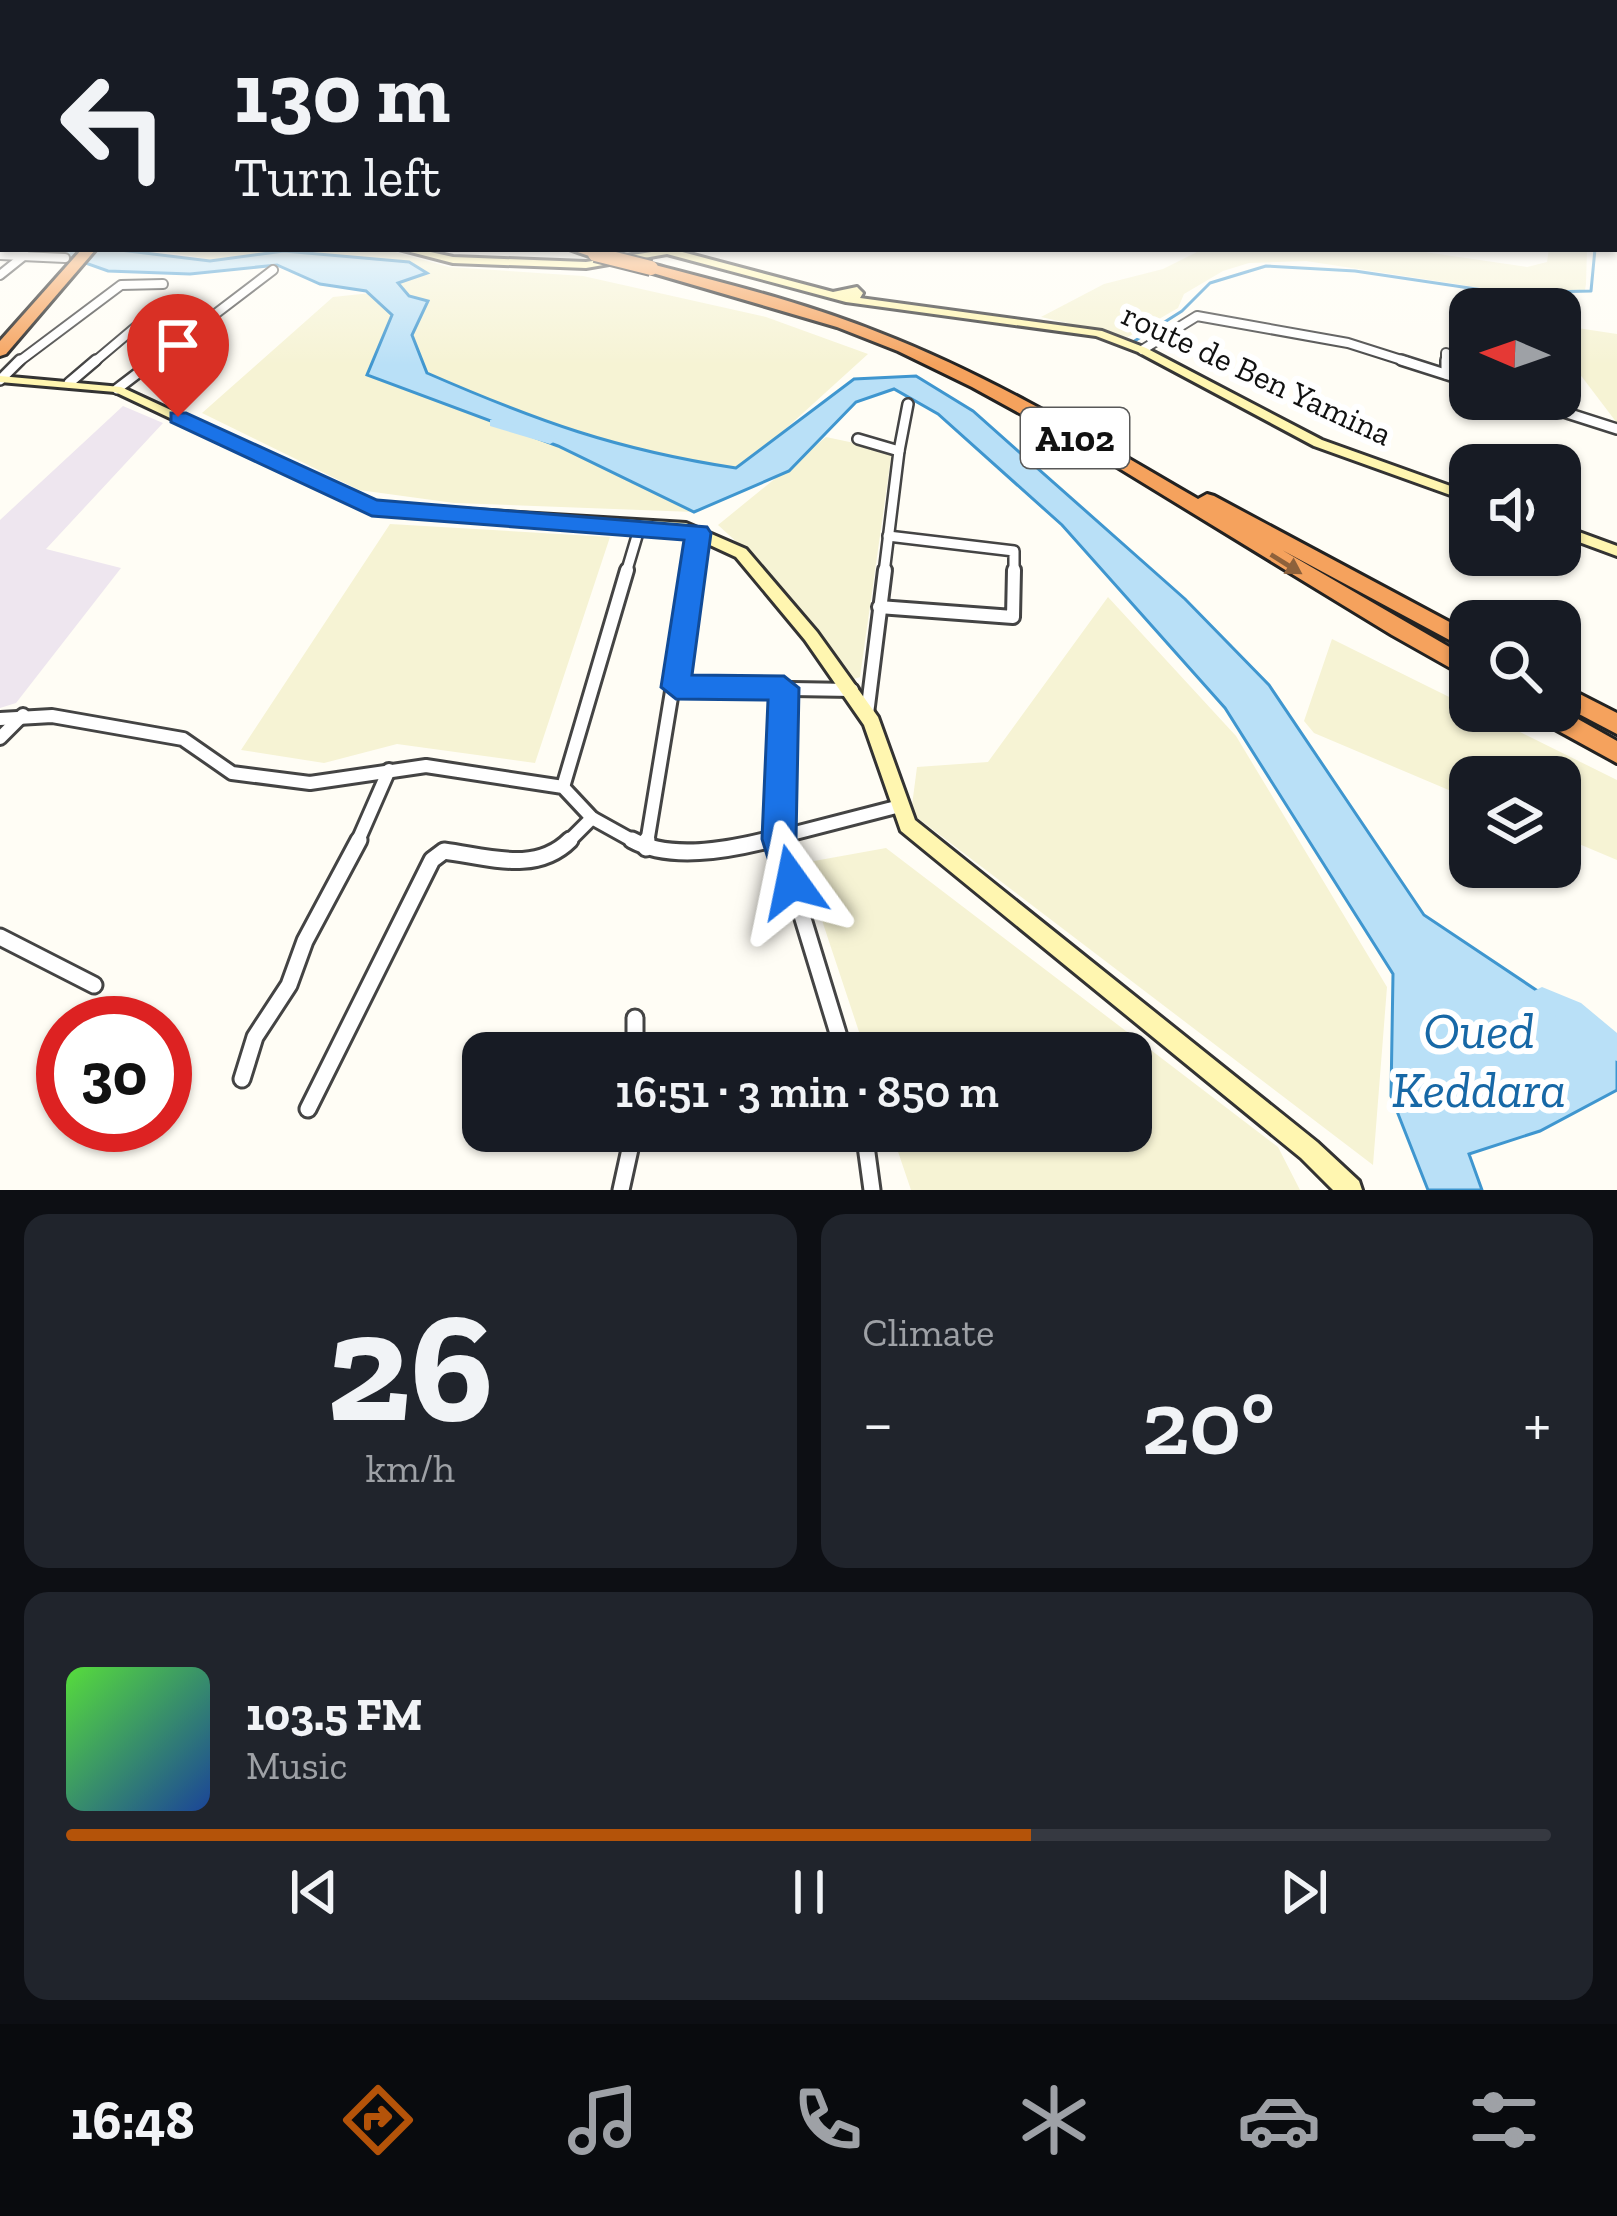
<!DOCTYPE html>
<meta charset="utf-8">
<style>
:root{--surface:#171b24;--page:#20242c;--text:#f1f3f6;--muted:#9ea1a6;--line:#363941;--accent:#b45309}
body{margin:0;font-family:"Zilla Slab",serif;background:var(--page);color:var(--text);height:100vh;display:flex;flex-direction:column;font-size:45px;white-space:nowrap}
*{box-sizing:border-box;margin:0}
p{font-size:39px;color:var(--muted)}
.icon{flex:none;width:66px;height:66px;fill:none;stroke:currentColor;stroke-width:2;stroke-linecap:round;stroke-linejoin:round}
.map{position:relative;height:1190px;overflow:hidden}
.sheet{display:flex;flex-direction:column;gap:24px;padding:24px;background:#0d0f14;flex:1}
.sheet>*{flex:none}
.hud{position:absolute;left:0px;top:0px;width:1617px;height:252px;box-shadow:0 3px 9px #0004;background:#171b24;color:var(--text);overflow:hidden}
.needle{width:78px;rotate:272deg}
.buttons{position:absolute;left:1449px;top:288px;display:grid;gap:24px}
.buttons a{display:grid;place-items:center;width:132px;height:132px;border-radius:24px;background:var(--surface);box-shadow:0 3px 9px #0004;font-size:60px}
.speed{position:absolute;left:36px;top:996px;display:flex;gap:24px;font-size:60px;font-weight:700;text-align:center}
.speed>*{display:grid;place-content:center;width:156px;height:156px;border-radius:50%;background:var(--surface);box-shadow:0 3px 9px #0004;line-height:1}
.speed .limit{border:18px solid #d22;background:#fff;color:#111}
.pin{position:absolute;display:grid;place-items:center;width:102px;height:102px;color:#fff;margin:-123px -51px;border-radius:50% 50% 50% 0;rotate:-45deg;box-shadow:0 0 12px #0007}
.pin .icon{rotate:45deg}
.me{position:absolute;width:132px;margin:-66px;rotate:348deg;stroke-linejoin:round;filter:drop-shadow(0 0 9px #0008)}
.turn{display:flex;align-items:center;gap:42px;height:252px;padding:0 36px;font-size:54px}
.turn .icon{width:156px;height:156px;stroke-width:2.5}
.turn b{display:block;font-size:84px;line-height:102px}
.big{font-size:90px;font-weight:600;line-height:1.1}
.sheet .card{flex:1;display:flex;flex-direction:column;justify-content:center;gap:18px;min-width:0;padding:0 42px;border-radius:24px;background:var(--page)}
.sheet .dial{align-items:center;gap:0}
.dial b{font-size:156px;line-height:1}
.song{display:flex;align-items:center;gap:36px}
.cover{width:144px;height:144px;border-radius:18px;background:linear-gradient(135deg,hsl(110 70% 55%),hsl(220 70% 35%))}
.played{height:12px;border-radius:6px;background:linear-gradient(90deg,var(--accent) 65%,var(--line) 65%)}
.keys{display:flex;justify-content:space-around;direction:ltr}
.heat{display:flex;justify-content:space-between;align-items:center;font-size:66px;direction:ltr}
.sheet .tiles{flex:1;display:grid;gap:24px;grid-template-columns:1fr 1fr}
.card:last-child{grid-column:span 2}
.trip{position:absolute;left:462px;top:1032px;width:690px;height:120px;border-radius:24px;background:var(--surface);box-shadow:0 3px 9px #0004;font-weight:600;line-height:120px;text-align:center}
.dock{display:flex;height:192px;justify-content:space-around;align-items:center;background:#090b0e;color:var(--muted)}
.dock .icon{width:84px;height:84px}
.dock .on{color:var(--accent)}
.dock b{font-size:54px;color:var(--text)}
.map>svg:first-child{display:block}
</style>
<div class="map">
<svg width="1617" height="1190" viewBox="0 0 1617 1190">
<rect width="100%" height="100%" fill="#fffdf5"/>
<path fill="#eee6ef" d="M123 406 163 423 46 549 121 568 16 703 0 708V520Z"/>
<g fill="#f6f3d4">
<path d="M148 249H384L449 267 583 276 766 317 868 354 694 512 454 503 359 490 202 413 333 297 371 293 345 265 226 262Z"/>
<path d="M1203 249H1404L1527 267 1547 262 1549 249H1587L1586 284 1585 290 1572 291 1495 290 1306 261 1249 263 1223 271 1184 294 1178 308 1128 337 1041 317 1104 284 1163 269Z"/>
<path d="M1564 326 1617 334V423L1560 348H1579Z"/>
<path d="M826 437 892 451 860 677 851 680 765 568 718 525Z"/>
<path d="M390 524 610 537 535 763 397 744 324 763 241 750Z"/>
<path d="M1108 597 1236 736 1387 987 1373 1165 911 813 917 767 988 762Z"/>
<path d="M1332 639 1617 780V860L1560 836V777H1470V799L1314 733 1304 721Z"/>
<path d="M886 848 1278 1147 1300 1190H911L891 1131H1131V1053H866L803 863Z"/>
</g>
<path fill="#b9e0f7" stroke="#3f96cf" stroke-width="3" d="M29 249H112L210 261 284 251 409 262 427 273 398 283 409 296 428 301 412 335 427 373C537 421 617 450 736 468L854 379 916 376 973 411 1185 599 1269 685 1424 915 1617 1044V1090L1540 1131 1469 1154 1482 1190H1428L1391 1096 1393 974 1225 708 1062 525 938 414 894 389 856 402 789 471 694 512 558 446 367 375 392 315 366 291 320 284 277 265 190 274 108 271 49 250Z"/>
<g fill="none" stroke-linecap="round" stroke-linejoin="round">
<path stroke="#3f96cf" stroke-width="3" d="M1133 342 1182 311 1210 283 1266 266 1355 271 1503 293 1591 291 1595 249"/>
<g fill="#b9e0f7" fill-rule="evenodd">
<path d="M495 419 555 437 557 440 550 444 490 426V420Z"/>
<path d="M1542 987 1581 1003 1617 1033V1061L1608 1058 1565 1020 1534 1007 1530 999 1534 991Z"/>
</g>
<g stroke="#444" stroke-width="12">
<g id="street-far3">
<path d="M0 255 65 258"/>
<path d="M0 275 25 255"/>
<path d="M1142 350 1197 316 1348 343 1411 363"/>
<path d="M1446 353V363"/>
<path d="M17 363 121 285 163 284"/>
<path d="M93 363 150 315"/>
<path d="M151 363 273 270"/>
</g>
</g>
<g stroke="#444" stroke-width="14">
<g id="street-far2">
<path d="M1401 360 1470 382"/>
<path d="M1446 360V374"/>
<path d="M0 380 20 360"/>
<path d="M69 383 96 360"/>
<path d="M117 389 155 360"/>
<path d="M1523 399 1617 429"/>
<path d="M858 439 899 451 884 573"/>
<path d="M899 451 908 404"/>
<path d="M888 536 1014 551V573"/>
<path d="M626 573 640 526"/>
<path d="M691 573 698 533"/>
</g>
</g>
<g stroke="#444" stroke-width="18">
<g id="street-far1">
<path d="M879 607 1013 617 1014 570"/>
<path d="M675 687 852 690"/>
<path d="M867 714 885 570"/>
<path d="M0 719 52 716 183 739 232 773 310 783 426 766 563 787 592 818 637 843"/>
<path d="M0 738 23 715"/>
<path d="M563 787 627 570"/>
<path d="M357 843 389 770"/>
<path d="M567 843 592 818"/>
<path d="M647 843 692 570"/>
<path d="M756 843 900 806"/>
<path d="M780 843 784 687"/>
</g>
</g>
<g stroke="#444" stroke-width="21">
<g id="street">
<path d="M632 840C670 861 728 850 768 840"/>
<path d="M779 840 844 1053"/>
<path d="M646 848 647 840"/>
<path d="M0 937 94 985"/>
<path d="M635 1018V1053"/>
<path d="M242 1079 255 1037 289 985 305 941 359 840"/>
<path d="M308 1109 432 860 444 851C489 857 536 874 570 840"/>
<path d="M864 1131 872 1190"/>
<path d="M621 1190 634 1131"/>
</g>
</g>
<g stroke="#333" stroke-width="6">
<g id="secondary">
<path d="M0 199H3V203L0 204Z"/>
<rect x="0" y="211" width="3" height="6"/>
<path d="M399 249H417L453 257 586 262 671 249 833 292 857 287 863 293 860 298 1102 331 1146 348 1322 440 1470 493V502L1314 446 1138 352 1096 336 846 302 667 254 586 268 453 263Z"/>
<path d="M0 376 121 387 374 504 686 523 746 549 817 632 878 717 915 820 1317 1142 1359 1181 1362 1190H1333L1301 1158 901 831 864 725 805 640 736 557 684 533 372 513 115 392 0 382Z"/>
<path d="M1560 525 1617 546V556L1560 535Z"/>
</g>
</g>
<g stroke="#222" stroke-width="6">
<g id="highway">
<path d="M82 249H96L6 354 0 356V341Z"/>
<path d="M569 249H592L602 254 595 258Z"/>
<path d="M651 264C728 284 806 303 880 333 991 376 1095 439 1198 499L1207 494 1214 496 1470 633V651L1282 550 1470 659V679L1392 635 1114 465 972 387 898 351 837 327 646 271V265Z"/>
<path d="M1560 684 1617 713V734L1560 704Z"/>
<path d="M1560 709 1617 741V763L1535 718 1531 711Z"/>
</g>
</g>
<use href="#street-far3" stroke="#fff" stroke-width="8"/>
<use href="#street-far2" stroke="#fff" stroke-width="9"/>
<use href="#street-far1" stroke="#fff" stroke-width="12"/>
<use href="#street" stroke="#fff" stroke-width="15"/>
<use href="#secondary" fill="#fff6b0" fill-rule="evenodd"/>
<use href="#highway" fill="#f5a25d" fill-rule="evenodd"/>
<g stroke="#222" stroke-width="18" stroke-linecap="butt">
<path id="highway-bridge" d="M595 254 651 268"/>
</g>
<use href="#highway-bridge" stroke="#f5a25d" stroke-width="14"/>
</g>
<defs><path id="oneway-solid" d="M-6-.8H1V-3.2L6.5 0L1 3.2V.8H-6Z" transform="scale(3)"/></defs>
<use fill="#8e613b" href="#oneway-solid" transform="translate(1286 564) rotate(32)"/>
<linearGradient id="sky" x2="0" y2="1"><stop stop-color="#95c6ee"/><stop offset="0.55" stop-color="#fffefa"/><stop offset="1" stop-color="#fffefa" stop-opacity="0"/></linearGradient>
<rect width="1617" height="365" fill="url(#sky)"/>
<path fill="#1a73e8" stroke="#114b97" stroke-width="3" d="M171 413H186L377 500 707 527 711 533 692 675 784 676 799 688 796 839 810 882 805 894 792 899 779 894 762 839 768 700 676 699 661 687 684 540 372 516 171 422Z"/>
<g text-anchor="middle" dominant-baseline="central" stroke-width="12" stroke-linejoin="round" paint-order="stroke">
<g font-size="33" fill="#111" stroke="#fff">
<text transform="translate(1257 374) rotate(25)">route de Ben Yamina</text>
</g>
<rect fill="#fff" stroke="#585858" stroke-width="3" x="1021" y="408" width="108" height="60" rx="9"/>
<g font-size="36" font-weight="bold" fill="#111">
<text x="1075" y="438">A102</text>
</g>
<g font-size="51" font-style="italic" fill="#1768a6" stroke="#fff">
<text x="1479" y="1030">Oued<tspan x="1479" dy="59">Keddara</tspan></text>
</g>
</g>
</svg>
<div class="buttons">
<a><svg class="needle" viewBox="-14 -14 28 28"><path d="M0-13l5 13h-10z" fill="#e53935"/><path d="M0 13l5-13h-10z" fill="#9ea1a6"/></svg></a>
<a><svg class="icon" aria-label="sound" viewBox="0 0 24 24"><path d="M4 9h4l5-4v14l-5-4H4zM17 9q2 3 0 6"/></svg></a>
<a><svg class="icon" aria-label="search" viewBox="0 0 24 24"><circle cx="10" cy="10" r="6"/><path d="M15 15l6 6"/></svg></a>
<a><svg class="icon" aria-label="layers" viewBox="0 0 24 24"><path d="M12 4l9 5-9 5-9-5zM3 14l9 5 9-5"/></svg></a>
</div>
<div class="speed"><div class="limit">30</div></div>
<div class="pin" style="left:178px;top:417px;background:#d93025"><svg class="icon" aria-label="arrive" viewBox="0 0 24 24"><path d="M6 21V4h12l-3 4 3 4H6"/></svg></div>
<svg class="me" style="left:792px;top:882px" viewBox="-20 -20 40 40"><path d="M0-17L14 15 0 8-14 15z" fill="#1a73e8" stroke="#fff" stroke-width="4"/></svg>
<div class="trip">16:51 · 3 min · 850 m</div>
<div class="hud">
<div class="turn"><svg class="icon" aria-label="left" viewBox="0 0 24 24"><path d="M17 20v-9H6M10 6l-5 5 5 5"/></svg><div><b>130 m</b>Turn left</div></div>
</div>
</div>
<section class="sheet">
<div class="tiles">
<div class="card dial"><b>26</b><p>km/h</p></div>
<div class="card"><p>Climate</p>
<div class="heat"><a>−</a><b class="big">20°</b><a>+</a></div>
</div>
<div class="card">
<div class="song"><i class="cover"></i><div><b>103.5 FM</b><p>Music</p></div></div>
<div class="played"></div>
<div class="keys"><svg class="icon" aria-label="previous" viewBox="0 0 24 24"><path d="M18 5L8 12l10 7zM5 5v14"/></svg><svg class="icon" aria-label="pause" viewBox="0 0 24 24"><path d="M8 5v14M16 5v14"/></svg><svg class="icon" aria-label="next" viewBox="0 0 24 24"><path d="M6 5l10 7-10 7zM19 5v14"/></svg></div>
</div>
</div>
</section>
<nav class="dock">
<b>16:48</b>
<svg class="icon on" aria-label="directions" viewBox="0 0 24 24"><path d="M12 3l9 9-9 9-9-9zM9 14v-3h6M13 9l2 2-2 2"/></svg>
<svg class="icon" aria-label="music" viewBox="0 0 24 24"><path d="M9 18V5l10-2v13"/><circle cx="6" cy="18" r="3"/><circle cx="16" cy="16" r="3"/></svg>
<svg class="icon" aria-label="phone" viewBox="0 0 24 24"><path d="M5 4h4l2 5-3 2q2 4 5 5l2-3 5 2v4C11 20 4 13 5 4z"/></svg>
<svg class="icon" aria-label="climate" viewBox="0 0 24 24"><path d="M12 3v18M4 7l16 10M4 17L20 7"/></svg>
<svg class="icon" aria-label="car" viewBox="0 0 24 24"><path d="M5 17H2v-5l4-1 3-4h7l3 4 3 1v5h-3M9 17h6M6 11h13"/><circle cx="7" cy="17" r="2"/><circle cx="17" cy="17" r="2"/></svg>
<svg class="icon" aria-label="filters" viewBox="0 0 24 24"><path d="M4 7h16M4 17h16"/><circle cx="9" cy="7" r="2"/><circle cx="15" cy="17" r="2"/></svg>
</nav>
